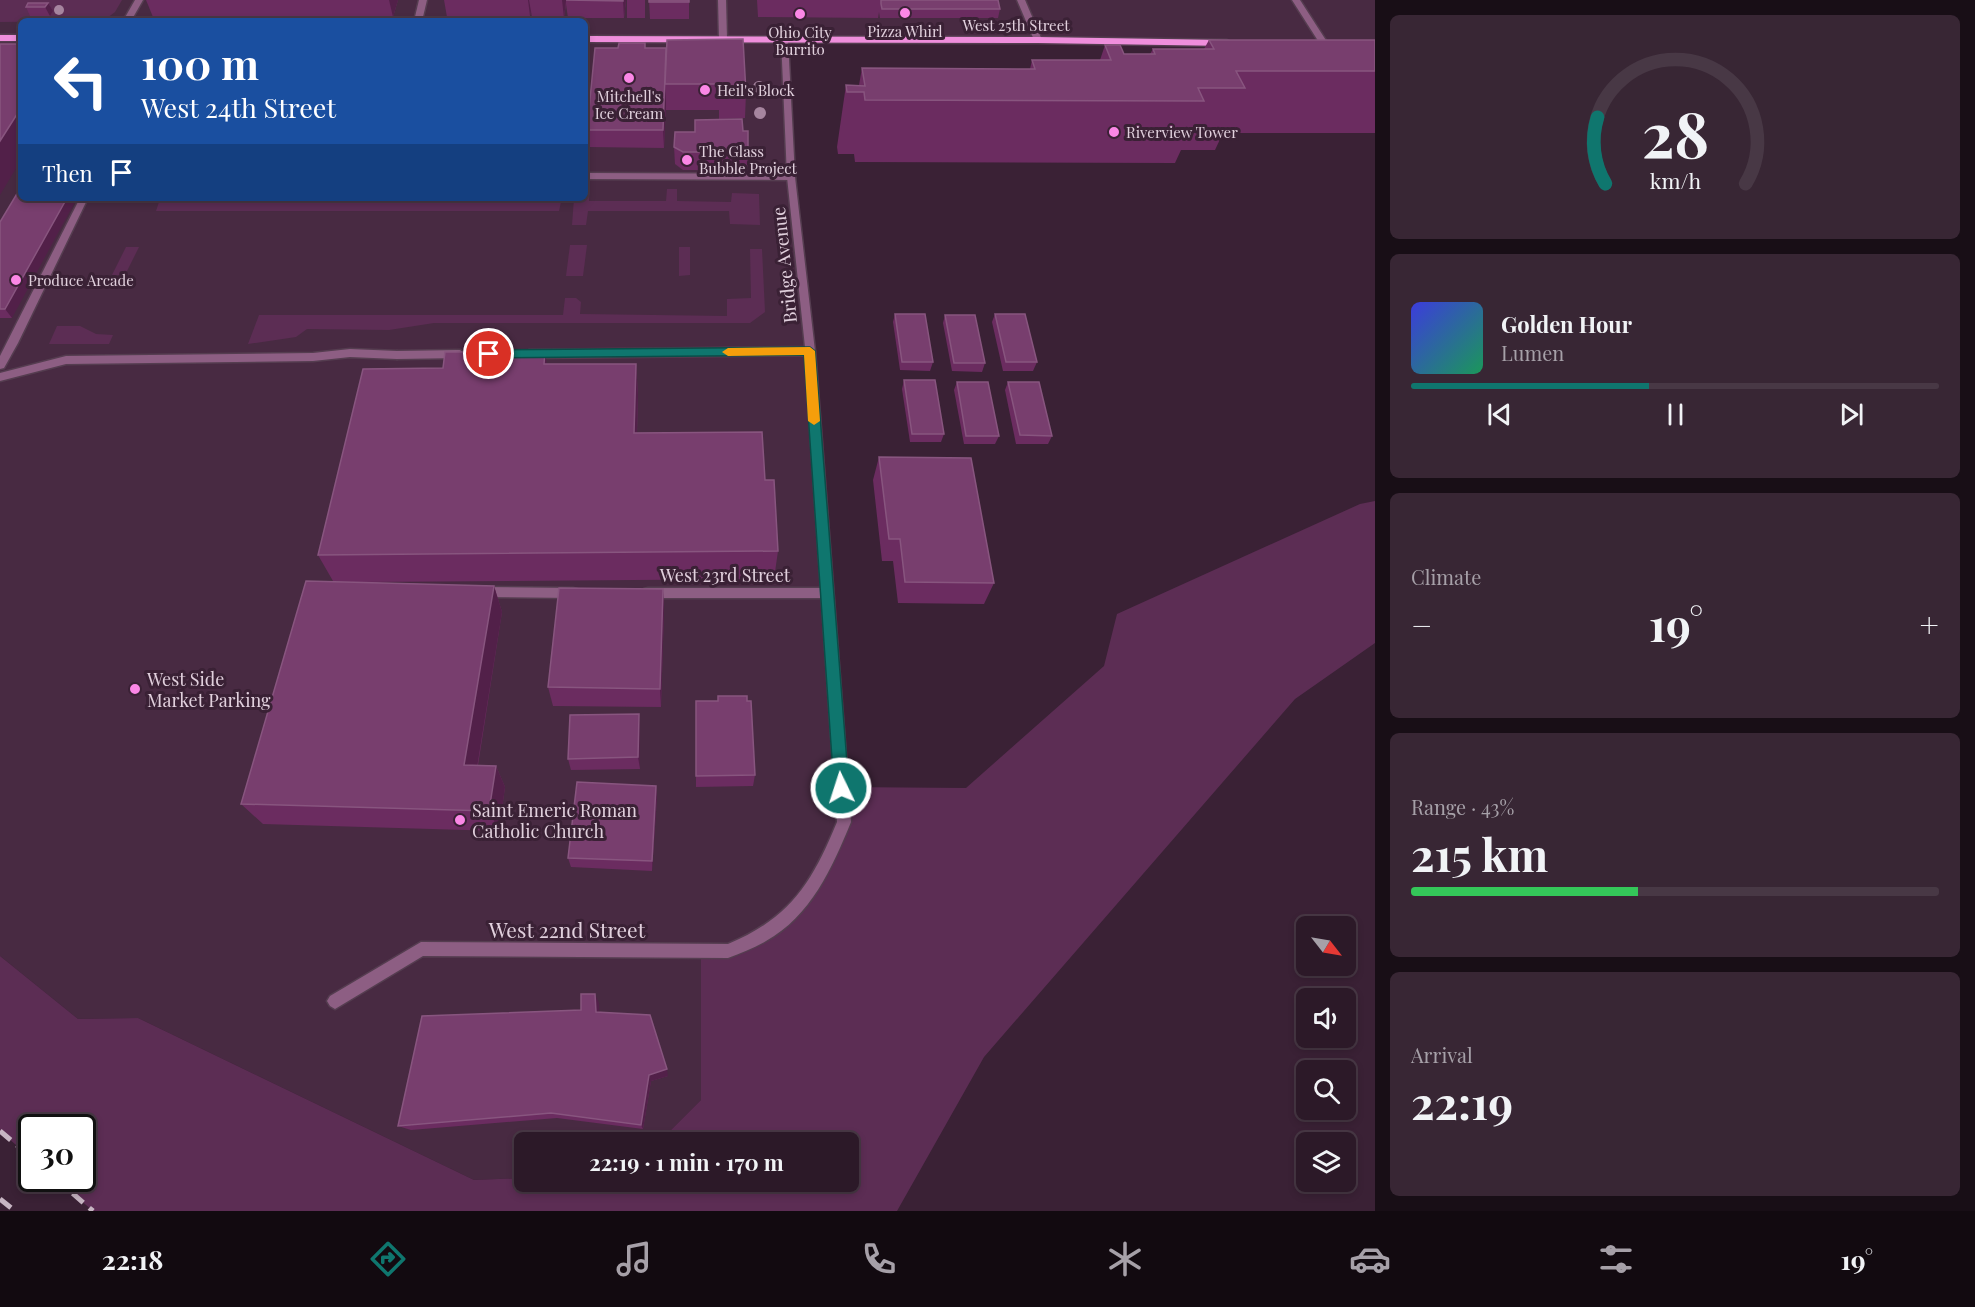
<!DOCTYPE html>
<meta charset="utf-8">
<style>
:root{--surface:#2c1928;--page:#382634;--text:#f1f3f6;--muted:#a6a0a8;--line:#483845;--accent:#0f766e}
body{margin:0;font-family:"Playfair Display",serif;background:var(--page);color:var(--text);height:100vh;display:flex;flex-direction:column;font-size:22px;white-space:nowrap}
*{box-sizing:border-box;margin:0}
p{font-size:20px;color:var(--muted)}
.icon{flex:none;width:33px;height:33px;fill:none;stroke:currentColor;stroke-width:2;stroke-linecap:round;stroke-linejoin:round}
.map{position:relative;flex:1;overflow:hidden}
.details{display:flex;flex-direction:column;gap:15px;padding:15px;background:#180e16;width:600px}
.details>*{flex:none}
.top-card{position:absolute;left:18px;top:18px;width:570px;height:183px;border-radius:9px;box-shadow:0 3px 9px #0003,0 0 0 2px var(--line);background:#1a4fa0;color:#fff;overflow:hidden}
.needle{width:39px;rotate:121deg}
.controls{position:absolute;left:1296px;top:916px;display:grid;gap:12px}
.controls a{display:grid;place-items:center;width:60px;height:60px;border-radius:9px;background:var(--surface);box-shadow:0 3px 9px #0003,0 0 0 2px var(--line);font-size:30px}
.speed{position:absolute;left:18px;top:1114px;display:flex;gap:12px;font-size:30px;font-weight:700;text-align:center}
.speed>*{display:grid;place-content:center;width:78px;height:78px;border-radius:50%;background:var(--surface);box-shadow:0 3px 9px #0003,0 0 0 2px var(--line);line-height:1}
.speed .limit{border:3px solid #111;border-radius:9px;background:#fff;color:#111}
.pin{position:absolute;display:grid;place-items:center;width:51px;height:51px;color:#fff;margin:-26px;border:3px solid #fff;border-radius:50%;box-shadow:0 2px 6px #0007}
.me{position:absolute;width:66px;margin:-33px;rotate:356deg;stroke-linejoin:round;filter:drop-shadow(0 0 4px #0008)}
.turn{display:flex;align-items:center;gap:21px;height:126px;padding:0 24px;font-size:27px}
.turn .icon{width:78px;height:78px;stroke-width:2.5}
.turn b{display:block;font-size:42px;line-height:51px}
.then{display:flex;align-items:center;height:57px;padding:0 24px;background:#0003;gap:12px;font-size:22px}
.big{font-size:45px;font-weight:700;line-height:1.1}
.details .card{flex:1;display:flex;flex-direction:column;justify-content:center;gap:9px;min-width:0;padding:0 21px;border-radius:9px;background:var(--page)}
.details .dial{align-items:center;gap:0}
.dial svg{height:156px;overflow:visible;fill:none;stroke:var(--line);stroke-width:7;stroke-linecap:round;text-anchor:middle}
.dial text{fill:var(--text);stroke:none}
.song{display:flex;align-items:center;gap:18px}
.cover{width:72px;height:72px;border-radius:9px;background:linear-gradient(135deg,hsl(240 70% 55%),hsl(150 70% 35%))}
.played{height:6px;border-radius:3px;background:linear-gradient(90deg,var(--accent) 45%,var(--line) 45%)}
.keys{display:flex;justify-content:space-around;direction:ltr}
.heat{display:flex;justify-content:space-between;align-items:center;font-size:33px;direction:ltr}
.charge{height:9px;border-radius:4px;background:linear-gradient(90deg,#34c759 43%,var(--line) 0)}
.trip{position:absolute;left:514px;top:1132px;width:345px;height:60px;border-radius:9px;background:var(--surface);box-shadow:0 3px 9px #0003,0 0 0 2px var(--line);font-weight:700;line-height:60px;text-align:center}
.tabs{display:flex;height:96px;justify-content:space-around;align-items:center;background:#120a10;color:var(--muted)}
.tabs .icon{width:42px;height:42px}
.tabs .on{color:var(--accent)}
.tabs b{font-size:27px;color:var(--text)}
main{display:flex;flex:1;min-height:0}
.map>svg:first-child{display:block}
</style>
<main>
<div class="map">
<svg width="1375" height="1211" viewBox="0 0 1375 1211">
<rect width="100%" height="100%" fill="#3a2135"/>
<path fill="#482a42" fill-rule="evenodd" d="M0 0H1375V44L784 40 844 822 800 906 728 951H701V1100L658 1143H525V1178L474 1180 138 1018 78 1019 0 956ZM21 21H585V198H21Z"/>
<g fill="#5c2d54">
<path d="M0 0H122L115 12 103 21 0 22Z"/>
<path d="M585 187H590L589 201H666L667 189H677V201L731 202 732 193 759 194 760 225 730 224 729 211H588L586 225H572L574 198H585Z"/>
<path d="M159 202H561L559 211H156Z"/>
<path d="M570 245H587L583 276H566Z"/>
<path d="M126 247H139L125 275H112Z"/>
<path d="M679 247H690V275L679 276Z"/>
<path d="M750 249H762L765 312 750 323H434L389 330 307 329 296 337 248 344 259 315H563L565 298H576L581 302 580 314 727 316V299L751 298Z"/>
<path d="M57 326H80L96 334 113 335 109 344H49Z"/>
<path d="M1375 501V643L1295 699 984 1057 897 1211H93L56 1179H82V1128H32L31 1158 0 1131V956L78 1019 138 1018 474 1180 525 1178V1182H849V1143H658L701 1100V951H728L800 906 844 822 841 787 966 788 1104 666 1117 614 1360 504Z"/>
</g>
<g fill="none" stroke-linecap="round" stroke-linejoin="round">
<g stroke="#553d50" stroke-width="3">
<g id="service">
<path d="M585 173 791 174 795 177 791 180 585 179Z"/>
<path d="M350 349 397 351 402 355 397 359 350 357 313 361 66 364 0 381V373L66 356 313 353Z"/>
<path d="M480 587 573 588 577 589 579 593 577 597 573 598 480 597 476 596 474 592 476 588Z"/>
<path d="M648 588H827L831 589 833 593 831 597 827 598H648L644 597 642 593 644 589Z"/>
</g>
</g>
<g stroke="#553d50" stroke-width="3">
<g id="pedestrian">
<path d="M135 0H143L131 21H123Z"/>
<path d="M80 198H88L18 343 4 368 0 369V356Z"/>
</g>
</g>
<g stroke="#553d50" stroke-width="3">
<g id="minor">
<path d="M419 0H427L422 21H414Z"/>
<path d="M718 0H726L727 39 723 41 719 39Z"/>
<path d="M1017 0H1025L1042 40 1041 42 1034 40Z"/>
<path d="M1292 0H1300L1329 45 1328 47H1322Z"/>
<path d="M781 38 788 40 795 177 815 351 851 822C832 868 811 916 766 941 754 948 741 953 728 958L423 956 340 1006 335 1009 330 1006 327 1001 330 996 421 942 728 944C790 918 812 883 837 822L805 355 529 358 524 354 529 350 805 347 787 177Z"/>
<path d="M460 350 465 354 460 358 397 359 392 355 397 351Z"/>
</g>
</g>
<g stroke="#553d50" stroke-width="3">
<g id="primary">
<rect x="0" y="35" width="21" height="6"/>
<path d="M585 36 1038 37 1227 40 1232 43 1227 46 1038 43 585 42Z"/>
</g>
</g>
<use href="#service" fill="#8d5e83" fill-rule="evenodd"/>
<use href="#pedestrian" fill="#8d5e83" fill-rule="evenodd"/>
<use href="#minor" fill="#8d5e83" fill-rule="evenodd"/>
<use href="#primary" fill="#ef8edc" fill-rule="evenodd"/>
<g stroke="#c7b5c3" stroke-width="5" stroke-dasharray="14 8" stroke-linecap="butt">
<path d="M0 1131 32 1158"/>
<path d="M56 1179 93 1211"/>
<path d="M0 1199 15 1211"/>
</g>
</g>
<g fill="#a6859f">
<circle cx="59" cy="10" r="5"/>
<circle cx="759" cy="87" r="6"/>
<circle cx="760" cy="113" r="6"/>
</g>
<g fill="#6b2c60">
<path d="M146 0H398L393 17H153Z"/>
<path d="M444 0H626L624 18H568L566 4 564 18H532L531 11 530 16 447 17Z"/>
<rect x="627" y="0" width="18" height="18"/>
<path d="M649 0H689V19H650Z"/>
<path d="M757 0H998L1000 9 998 18H880L879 12 878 18 758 17Z"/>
<path d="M48 3 53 11 50 16H30L26 7Z"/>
<path d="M1209 40H1375V133H1223L1215 150H1181L1175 163 855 162 854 154H838L837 147 846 85H859L862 68 1030 69 1032 60H1100L1105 45 1124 54H1150L1153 49H1204Z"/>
<path d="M645 48 746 93 745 118 719 119V110H666V103L664 148 588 147 587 130Z"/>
<path d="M743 131 748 152 747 170H683L675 164 674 147Z"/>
<path d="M0 222 12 318H0Z"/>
<path d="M895 314 933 362 930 371 900 370 893 322Z"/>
<path d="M995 314 1037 362 1033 371H1003L992 322Z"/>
<path d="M945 315 985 363 982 372 952 371 943 323Z"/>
<path d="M547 364H636L638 395 637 433 765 480 778 551 774 579 362 582 494 586 502 612 478 765 496 766 505 787 499 831 263 824 241 804 333 581 318 555 443 368Z"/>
<path d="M904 380 944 434 941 442H910L902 389Z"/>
<path d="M957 382 999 436 995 444H964L954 390Z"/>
<path d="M1008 382 1052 436 1048 444H1016L1005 390Z"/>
<path d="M879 457 994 583 984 604 898 603 893 561H882L873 480Z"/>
<path d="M663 589 664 610 661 707 553 706 548 687Z"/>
<path d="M696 701 755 775 753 786 696 787Z"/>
<path d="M640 727V769L571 770 568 759Z"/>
<path d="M656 786 657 797 652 871 571 867 568 858Z"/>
<path d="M599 1003V1012L668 1076 651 1081 643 1129 557 1118 411 1130 398 1126 581 1010Z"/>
</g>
<g fill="#522049">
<path d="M389 0H398L393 17Z"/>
<path d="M528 0H529L531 11 530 16Z"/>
<path d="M562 0H567L566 1 564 18Z"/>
<path d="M623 0H626L624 18 623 1Z"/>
<path d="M48 3 53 11 50 16 45 7Z"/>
<path d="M665 86 666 103 664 148 663 130Z"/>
<path d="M21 108V160L0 195V141Z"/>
<path d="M67 198H77L12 318 5 309Z"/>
<path d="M545 352 550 383 544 364Z"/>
<path d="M636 364 638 395 636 463 634 433Z"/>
<path d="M494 586 502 612 474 786 464 765Z"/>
<path d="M663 589 664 610 661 707 660 689Z"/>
<path d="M639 714 640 727V769L638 757Z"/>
<path d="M496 766 505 787 499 831 489 811Z"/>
<path d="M656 786 657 797 652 871V861Z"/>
<path d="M595 994 599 1003 600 1021 596 1012Z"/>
<path d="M667 1069 668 1076 651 1081 643 1129 641 1125 649 1075Z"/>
</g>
<g fill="#783e6e" stroke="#88557f" stroke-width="1.5">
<path d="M566 0H623V1Z"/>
<rect x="649" y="0" width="40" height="2"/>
<path d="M881 0H998L1000 9H882L881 4Z"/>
<path d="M28 3H48L45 7H26Z"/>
<path d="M743 39 746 93H720V84H665L667 40Z"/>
<path d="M1209 40H1375V71H1236L1245 88H1198L1204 101 865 100 864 92H847L846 85 865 86 862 68 1035 69 1032 60H1111L1105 45H1120L1124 54H1155L1153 49H1214Z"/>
<path d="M619 43H645V48H666L663 130H587L595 48H618Z"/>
<path d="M0 44H21V108L0 141Z"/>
<path d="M742 119 743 131H748V152H683L674 147 675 132H695V120Z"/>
<path d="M21 187V198H67L5 309H0V222Z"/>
<path d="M895 314H925L933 362H902Z"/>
<path d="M995 314H1025L1037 362H1006Z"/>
<path d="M945 315H975L985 363H954Z"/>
<path d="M445 352H545L544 364H636L634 433 762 432 765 480H774L778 551 318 555 363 369 443 368Z"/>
<path d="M904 380H935L944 434H912Z"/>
<path d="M957 382H988L999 436H966Z"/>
<path d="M1008 382H1039L1052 436 1020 435Z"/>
<path d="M879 457 971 458 994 583 905 582 900 539H889Z"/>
<path d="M306 581 494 586 464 765 496 766 489 811 241 804Z"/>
<path d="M559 588 663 589 660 689 548 687Z"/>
<path d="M718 696H747V701H751L755 775 696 776V701H718Z"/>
<path d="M639 714 638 757 568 759 570 715Z"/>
<path d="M577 782 656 786 652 861 568 858Z"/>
<path d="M581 994H595L596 1012 650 1015 667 1069 649 1075 641 1125 551 1113 398 1126 422 1016 581 1010Z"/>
</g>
<path fill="#0f766e" stroke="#0a4d48" stroke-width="1.5" d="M810 347 815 351 849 788 847 793 841 795 836 793 834 788 804 355 489 358 484 354 489 350Z"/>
<path fill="#f59e0b" d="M810 347 815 351 820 421 814 425 808 421 804 355 728 356 722 352 728 348Z"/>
<g fill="#fb87e6" stroke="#3a2135" stroke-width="2">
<circle cx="905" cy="13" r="6"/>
<circle cx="800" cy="14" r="6"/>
<circle cx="629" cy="78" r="6"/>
<circle cx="705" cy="90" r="6"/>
<circle cx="1114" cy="132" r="6"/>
<circle cx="687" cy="160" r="6"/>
<circle cx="16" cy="280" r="6"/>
<circle cx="135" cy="689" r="6"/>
<circle cx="460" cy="820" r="6"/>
</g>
<g text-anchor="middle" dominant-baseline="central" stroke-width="6" stroke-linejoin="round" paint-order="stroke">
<g font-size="15" fill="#e1d0dd" stroke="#3a2135">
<text x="1016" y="25">West 25th Street</text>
</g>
<g font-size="15" fill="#e1d0dd" stroke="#3a2135" text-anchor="start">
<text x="905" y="31" text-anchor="middle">Pizza Whirl</text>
<text x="800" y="32" text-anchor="middle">Ohio City<tspan x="800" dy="17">Burrito</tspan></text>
<text x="717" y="90">Heil's Block</text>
<text x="629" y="96" text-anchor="middle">Mitchell's<tspan x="629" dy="17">Ice Cream</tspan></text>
<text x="1126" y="132">Riverview Tower</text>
<text x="699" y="151">The Glass<tspan x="699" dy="17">Bubble Project</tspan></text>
<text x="28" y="280">Produce Arcade</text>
</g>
<g font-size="18" fill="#e1d0dd" stroke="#3a2135">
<text transform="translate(784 265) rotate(-96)">Bridge Avenue</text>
<text x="725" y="575">West 23rd Street</text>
</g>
<g font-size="18" fill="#e1d0dd" stroke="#3a2135" text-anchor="start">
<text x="147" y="679">West Side<tspan x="147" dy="21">Market Parking</tspan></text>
<text x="472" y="810">Saint Emeric Roman<tspan x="472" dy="21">Catholic Church</tspan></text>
</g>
<g font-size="21" fill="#e1d0dd" stroke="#3a2135">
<text x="567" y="929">West 22nd Street</text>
</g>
</g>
</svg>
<div class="controls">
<a><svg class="needle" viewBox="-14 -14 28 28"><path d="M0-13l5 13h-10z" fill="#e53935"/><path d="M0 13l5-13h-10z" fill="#a6a0a8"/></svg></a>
<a><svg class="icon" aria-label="sound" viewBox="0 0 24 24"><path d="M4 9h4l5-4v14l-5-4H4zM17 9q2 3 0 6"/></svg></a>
<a><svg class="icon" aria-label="search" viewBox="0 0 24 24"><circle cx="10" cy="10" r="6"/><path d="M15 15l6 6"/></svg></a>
<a><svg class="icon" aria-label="layers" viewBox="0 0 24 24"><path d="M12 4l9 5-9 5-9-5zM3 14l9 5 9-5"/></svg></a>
</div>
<div class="speed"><div class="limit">30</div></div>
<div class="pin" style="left:489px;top:354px;background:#d93025"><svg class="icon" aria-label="arrive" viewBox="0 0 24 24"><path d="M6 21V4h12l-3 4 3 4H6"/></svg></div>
<svg class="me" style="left:841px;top:788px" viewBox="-20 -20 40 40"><circle r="17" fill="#0f766e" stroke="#fff" stroke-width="3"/><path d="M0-11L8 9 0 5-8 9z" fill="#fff"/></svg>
<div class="trip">22:19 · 1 min · 170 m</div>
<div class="top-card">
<div class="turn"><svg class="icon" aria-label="left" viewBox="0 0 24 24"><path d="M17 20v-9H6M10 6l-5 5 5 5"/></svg><div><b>100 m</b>West 24th Street</div></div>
<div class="then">Then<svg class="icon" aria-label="arrive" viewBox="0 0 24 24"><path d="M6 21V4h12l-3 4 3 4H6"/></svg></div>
</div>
</div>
<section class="details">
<div class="card dial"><svg viewBox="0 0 100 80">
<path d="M14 69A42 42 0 1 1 86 69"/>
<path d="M14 69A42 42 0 0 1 10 35" stroke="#0f766e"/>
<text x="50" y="56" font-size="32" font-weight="700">28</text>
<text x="50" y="72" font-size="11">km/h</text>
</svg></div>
<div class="card">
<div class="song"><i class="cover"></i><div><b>Golden Hour</b><p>Lumen</p></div></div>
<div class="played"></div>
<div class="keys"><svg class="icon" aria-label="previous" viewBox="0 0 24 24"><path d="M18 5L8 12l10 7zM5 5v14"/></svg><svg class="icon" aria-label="pause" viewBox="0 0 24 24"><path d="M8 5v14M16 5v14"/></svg><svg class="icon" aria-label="next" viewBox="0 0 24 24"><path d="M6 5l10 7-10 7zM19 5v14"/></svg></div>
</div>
<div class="card"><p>Climate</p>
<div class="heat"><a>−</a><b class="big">19°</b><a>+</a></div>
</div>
<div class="card"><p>Range · 43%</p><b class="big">215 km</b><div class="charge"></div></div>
<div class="card"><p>Arrival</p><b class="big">22:19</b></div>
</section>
</main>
<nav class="tabs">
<b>22:18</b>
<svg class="icon on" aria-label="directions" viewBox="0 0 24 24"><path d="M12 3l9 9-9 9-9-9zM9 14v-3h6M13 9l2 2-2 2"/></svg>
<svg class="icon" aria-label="music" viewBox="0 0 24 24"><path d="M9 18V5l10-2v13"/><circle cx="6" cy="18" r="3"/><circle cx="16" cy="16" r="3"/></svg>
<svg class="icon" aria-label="phone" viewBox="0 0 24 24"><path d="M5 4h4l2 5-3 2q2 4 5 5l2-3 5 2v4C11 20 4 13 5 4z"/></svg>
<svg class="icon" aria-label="climate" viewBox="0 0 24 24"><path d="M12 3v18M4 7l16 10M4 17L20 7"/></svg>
<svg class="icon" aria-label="car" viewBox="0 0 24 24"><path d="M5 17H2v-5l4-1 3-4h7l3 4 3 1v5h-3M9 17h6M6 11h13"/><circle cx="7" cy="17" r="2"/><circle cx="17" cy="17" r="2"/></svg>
<svg class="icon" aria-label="filters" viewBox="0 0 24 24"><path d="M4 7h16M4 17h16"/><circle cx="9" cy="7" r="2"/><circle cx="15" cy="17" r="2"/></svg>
<b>19°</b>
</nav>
